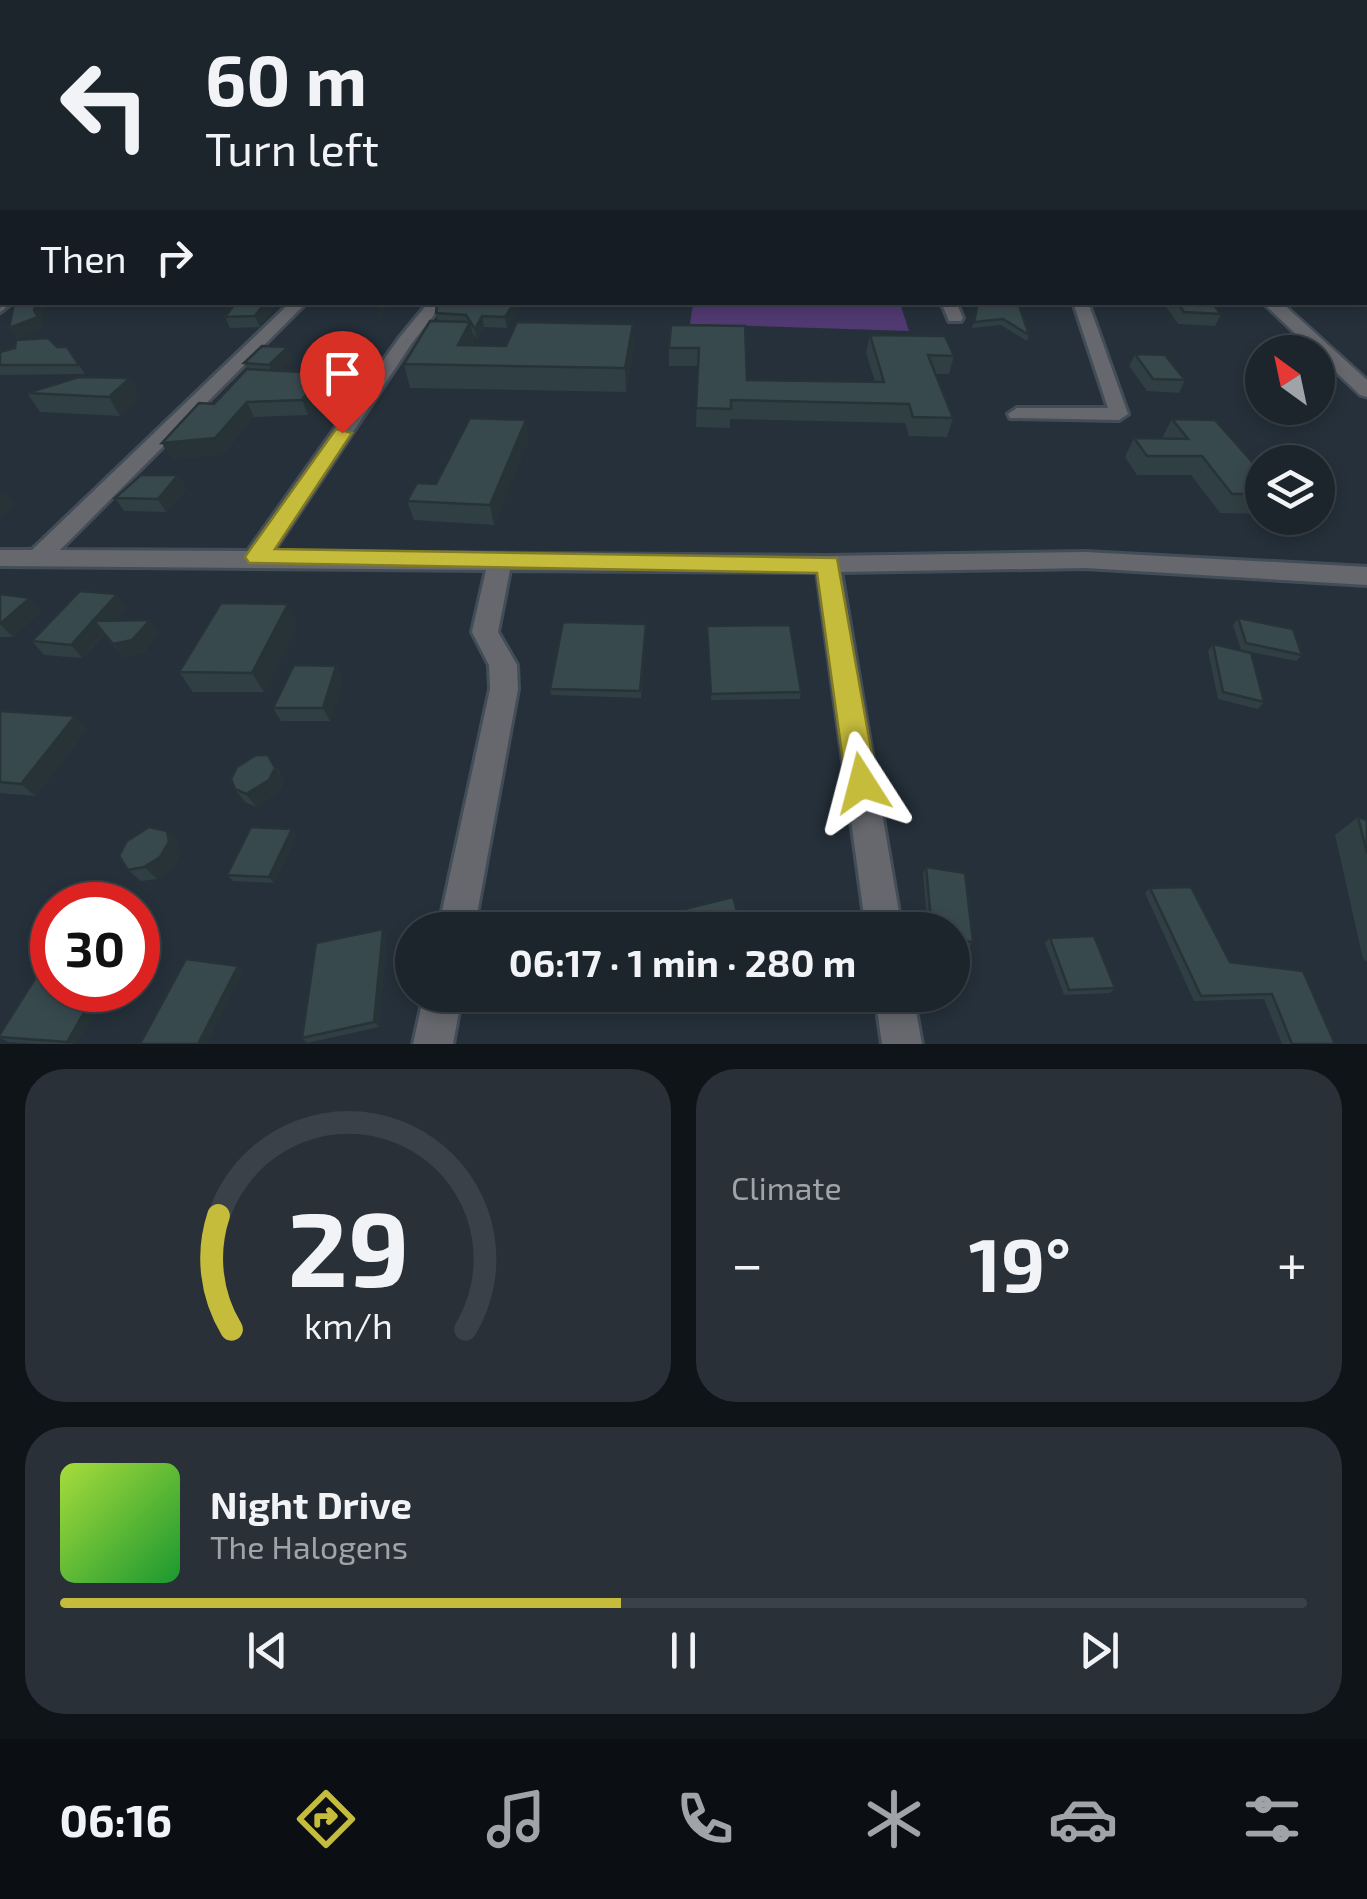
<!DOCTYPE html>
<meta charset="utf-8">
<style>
:root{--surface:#1c242c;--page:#293038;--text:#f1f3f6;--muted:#a0a4a9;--line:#3a4148;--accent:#c6bc3c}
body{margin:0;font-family:"Exo 2",sans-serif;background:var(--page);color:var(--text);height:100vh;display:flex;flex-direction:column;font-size:38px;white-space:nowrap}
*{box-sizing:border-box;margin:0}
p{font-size:32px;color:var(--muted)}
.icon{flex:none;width:55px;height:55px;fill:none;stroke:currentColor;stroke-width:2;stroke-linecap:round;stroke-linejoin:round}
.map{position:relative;height:1044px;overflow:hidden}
.drawer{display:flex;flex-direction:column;gap:25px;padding:25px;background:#0f1418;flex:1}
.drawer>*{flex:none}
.guide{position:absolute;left:0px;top:0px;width:1368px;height:305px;box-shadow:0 5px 15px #0003,0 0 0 2px var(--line);background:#1c242c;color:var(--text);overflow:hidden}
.needle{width:65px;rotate:327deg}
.tools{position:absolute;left:1245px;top:335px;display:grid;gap:20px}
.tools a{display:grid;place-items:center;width:90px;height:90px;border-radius:50%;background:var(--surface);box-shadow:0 5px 15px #0003,0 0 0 2px var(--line);font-size:50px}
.speed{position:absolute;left:30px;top:882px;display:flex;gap:20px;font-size:50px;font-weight:700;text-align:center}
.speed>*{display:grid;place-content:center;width:130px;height:130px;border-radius:50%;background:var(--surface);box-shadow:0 5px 15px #0003,0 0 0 2px var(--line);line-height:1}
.speed .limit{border:15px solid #d22;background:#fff;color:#111}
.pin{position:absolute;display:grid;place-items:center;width:85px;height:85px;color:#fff;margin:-102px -42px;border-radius:50% 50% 50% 0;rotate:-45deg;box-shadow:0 0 10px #0007}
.pin .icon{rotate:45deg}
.me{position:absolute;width:110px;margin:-55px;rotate:351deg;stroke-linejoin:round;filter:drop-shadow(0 0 8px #0008)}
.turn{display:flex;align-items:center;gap:35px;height:210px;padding:0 40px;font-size:45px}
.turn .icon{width:130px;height:130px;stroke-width:2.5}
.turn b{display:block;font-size:70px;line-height:85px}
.then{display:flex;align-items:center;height:95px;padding:0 40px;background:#0003;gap:20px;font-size:38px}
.big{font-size:75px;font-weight:700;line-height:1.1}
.drawer .widget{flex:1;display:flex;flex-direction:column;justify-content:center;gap:15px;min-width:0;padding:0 35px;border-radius:40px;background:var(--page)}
.drawer .dial{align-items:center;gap:0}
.dial svg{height:260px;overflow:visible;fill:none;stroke:var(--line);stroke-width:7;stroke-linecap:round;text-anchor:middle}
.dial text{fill:var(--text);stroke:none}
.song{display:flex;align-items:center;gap:30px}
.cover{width:120px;height:120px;border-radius:15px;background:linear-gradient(135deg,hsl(80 70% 55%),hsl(130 70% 35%))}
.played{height:10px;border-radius:5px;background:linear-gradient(90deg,var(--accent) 45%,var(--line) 45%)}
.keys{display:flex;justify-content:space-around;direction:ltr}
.heat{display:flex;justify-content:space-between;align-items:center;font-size:55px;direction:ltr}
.drawer .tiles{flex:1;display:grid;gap:25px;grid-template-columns:1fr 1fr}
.widget:last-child{grid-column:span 2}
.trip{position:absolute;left:395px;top:912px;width:575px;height:100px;border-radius:50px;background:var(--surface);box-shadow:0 5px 15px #0003,0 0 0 2px var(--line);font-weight:700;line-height:100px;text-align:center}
.tab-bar{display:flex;height:160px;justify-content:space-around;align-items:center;background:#0b0e12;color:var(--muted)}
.tab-bar .icon{width:70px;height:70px}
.tab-bar .selected{color:var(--accent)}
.tab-bar b{font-size:45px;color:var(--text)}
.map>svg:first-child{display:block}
</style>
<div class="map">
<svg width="1367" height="1044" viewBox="0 0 1367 1044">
<rect width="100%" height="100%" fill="#25303a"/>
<path fill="#513a72" d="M900 303 909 331 690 324 693 303Z"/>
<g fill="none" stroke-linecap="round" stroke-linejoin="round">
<g stroke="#434d57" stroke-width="6">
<g id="minor">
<path d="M2 138V145L0 146V139Z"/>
<path d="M2 207V215L0 216V208Z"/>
<rect x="1365" y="242" width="2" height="9"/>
<path d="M2 298V302H13L0 312Z"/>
<path d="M291 302H307L60 550 248 551 400 337 429 302H444L412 343 273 552 828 556 1085 552 1367 567V585L1085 568 841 572 902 930H866L817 572 510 570 498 632 517 665 518 689 474 930H438L490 689 489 665 472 632 486 570 0 566V550H32Z"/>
<path d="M941 302H956L963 318 961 321H949Z"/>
<path d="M1073 302H1088L1128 414 1119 420 1010 418 1008 414 1017 408H1108Z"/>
<path d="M424 995H462L453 1044H413Z"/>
<path d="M875 995H913L922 1044H882Z"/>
</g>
</g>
<g stroke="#434d57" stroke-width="5">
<g id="tertiary">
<rect x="1365" y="140" width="2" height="6"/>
<path d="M0 160 2 161V167L0 168Z"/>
<path d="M1262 302H1281L1367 380V397L1360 395Z"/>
</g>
</g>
<use href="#minor" fill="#66686e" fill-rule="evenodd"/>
<use href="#tertiary" fill="#66686e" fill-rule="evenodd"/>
</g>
<g fill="#303f43">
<path d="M236 302H269L272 309 260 327 230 328 225 317Z"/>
<path d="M448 302H523L507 328 484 327 477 340 473 332 475 346 634 347 626 392 410 388 404 364 438 321 436 313Z"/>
<path d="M978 302 1029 335 1027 341 1001 325 972 328Z"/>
<path d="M1163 302H1211L1221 314 1215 326 1178 324Z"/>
<path d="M671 325 747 380 875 382 866 353 870 335 954 356 949 374H935L953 418 947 437 909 436 905 423 730 419V428L696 427 698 366H669V348Z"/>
<path d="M57 347H67L85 374 0 375V352Z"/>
<path d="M1135 354 1185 380 1179 393 1147 391 1129 366Z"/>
<path d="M293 359 280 371 321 373 327 388 308 415 254 417 223 454 171 460 214 404 247 369 244 363Z"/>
<path d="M130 378 140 396 120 416 40 412 27 393Z"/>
<path d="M1172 419 1262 473V514L1220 513 1191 475H1137L1125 457 1134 438H1162Z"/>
<path d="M529 439 494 525 414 520 407 501 436 484Z"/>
<path d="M178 475 186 489 166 512 124 511 115 498Z"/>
<path d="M0 594 41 611 13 637H0Z"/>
<path d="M126 608 115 621 159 633 142 654 124 658 104 634 82 658 44 655 32 641Z"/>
<path d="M1238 618 1302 655 1296 661 1241 650 1233 625Z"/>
<path d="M298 624 264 692H193L179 672Z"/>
<path d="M646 624 641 698 551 695 550 689Z"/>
<path d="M707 632 801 692 800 699 711 700Z"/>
<path d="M1213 644 1264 702 1258 709 1218 699 1208 651Z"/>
<path d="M336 666 343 679 330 721H281L273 708Z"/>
<path d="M0 711 87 729 35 796 0 793Z"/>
<path d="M277 768 284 781 278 793 256 807 245 802 235 789Z"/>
<path d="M1358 817 1367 820V961L1363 959 1335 835Z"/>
<path d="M167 831 179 843 180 854 172 869 157 879 141 881 128 870Z"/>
<path d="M297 835 274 883 233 881 227 875Z"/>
<path d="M926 867 973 942 969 947 952 944V930H928L923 873Z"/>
<path d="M1150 888 1230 962 1303 971 1335 1044H1282L1264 999 1194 1001 1145 893Z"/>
<path d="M387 934 379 1027 307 1043 302 1038Z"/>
<path d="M1050 938 1115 988 1110 993 1064 995 1045 943Z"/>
<path d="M0 1034 77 1044H38L8 1042 0 1038Z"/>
</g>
<g fill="#273337">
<path d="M37 302H43L46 308 41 322 45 329 17 339 9 328 34 310Z"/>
<path d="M265 302H269L272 309 260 327 255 316Z"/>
<path d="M381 302H388L380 320 378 310Z"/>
<path d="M515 302H523L507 328 505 317Z"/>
<path d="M482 316 484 327 477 340 475 329Z"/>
<path d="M470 322 475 344 465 365 458 345Z"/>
<path d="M633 324 634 347 626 392 625 368Z"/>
<path d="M288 347 293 359 274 377 269 365Z"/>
<path d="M321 373 327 388 308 415 302 400Z"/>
<path d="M130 378 140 396 120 416 109 397Z"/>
<path d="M247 402 254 417 223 454 171 460 162 443Z"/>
<path d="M526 420 529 439 494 525 490 505Z"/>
<path d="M178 475 186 489 166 512 158 499Z"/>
<path d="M5 492 16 505 0 519V496Z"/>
<path d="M117 594 126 608 82 658 71 645Z"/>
<path d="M30 598 41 611 13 637 0 624Z"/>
<path d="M288 604 298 624 264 692 252 673Z"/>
<path d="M150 620 159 633 142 654 124 658 113 644Z"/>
<path d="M336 666 343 679 330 721 323 708Z"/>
<path d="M75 716 87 729 35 796 21 784Z"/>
<path d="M268 755 284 781 278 793 256 807 246 794Z"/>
<path d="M292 829 297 835 274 883 269 877Z"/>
<path d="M167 831 179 843 180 854 172 869 157 879 144 867Z"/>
<path d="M383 929 387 934 379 1027 374 1022Z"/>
<path d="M238 966 244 971 207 1044H198Z"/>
<path d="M97 990H107L77 1044 67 1042Z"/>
</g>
<g fill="#38494e" stroke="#273337" stroke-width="2.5">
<path d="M2 164V177L0 178V166Z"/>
<path d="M19 302H37L34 310 38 317 9 328 14 304Z"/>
<path d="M236 302H265L255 316 225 317Z"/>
<path d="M448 302H515L505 317 482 316 475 329 466 315 436 313 437 304Z"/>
<path d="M978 302H1018L1029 335 1003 319 974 322Z"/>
<path d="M1177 302H1211L1221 314 1184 312Z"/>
<path d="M430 321 470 322 458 345 506 346 517 322 633 324 625 368 404 364Z"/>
<path d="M671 325 745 326 747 380 884 382 870 335 945 336 954 356 928 355 953 418 913 417 909 404 731 400V409L696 408 699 348H669Z"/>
<path d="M48 338 57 347H67L79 365H0V352L15 348 16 340Z"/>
<path d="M262 346 288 347 269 365 244 363Z"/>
<path d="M1135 354 1165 355 1185 380 1153 379Z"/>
<path d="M247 369 321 373 302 400 247 402 215 438 162 443 199 403 214 404Z"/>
<path d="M79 377 130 378 109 397 27 393Z"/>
<path d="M470 418 526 420 490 505 407 501 417 483 436 484Z"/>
<path d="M1172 419 1215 420 1262 473V494H1232L1202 456H1147L1134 438 1188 439Z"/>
<path d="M141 475H178L158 499 115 498Z"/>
<path d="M80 591 117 594 71 645 32 641Z"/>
<path d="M0 594 30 598 0 624Z"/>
<path d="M221 603 288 604 252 673 179 672Z"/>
<path d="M1238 618 1293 629 1302 655 1246 643Z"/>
<path d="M150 620 132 640 113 644 94 621Z"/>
<path d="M563 622 646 624 640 691 550 689Z"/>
<path d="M790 625 801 692 711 694 707 626Z"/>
<path d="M1213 644 1251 653 1264 702 1223 692Z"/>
<path d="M294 665 336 666 323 708H273Z"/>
<path d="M0 711 75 716 21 784 0 782Z"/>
<path d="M256 755H268L275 768 269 780 246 794 235 789 231 779 237 767Z"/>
<path d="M1358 817 1367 820V853Z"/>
<path d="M149 827 167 831 169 842 160 857 144 867 128 870 119 856 127 841Z"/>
<path d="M251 827 292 829 269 877 227 875Z"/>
<path d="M926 867 965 873 973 942 952 939V930H932Z"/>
<path d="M1191 887 1230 962 1303 971 1335 1044H1292L1272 994 1201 996 1150 888Z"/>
<path d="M733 897 742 930H664L661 915Z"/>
<path d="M383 929 374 1022 302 1038 316 943Z"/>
<path d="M1094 936 1115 988 1069 990 1050 938Z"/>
<path d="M186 959 238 966 198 1044H140Z"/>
<path d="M43 966 52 967V990H97L67 1042 0 1037V1034Z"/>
</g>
<linearGradient id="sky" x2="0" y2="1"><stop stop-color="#141a20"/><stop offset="0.46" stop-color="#404e60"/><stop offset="1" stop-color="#404e60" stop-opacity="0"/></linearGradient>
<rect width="1367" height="268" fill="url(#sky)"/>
<path fill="#c6bc3c" stroke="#817a27" stroke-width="2.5" d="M336 429 352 433 275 549 837 558 877 783 873 794 862 798 851 794 846 783 817 573 249 563 245 557 249 551Z"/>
</svg>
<div class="tools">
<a><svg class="needle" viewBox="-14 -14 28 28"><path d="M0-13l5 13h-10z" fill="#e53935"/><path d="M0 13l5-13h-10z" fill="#a0a4a9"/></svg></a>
<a><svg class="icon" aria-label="layers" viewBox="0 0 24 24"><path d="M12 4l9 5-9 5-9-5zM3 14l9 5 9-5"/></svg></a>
</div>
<div class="speed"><div class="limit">30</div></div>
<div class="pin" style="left:342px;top:433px;background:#d93025"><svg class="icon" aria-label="arrive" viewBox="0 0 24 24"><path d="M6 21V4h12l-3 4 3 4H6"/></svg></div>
<svg class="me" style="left:862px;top:783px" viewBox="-20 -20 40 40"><path d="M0-17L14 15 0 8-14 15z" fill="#c6bc3c" stroke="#fff" stroke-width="4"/></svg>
<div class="trip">06:17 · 1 min · 280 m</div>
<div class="guide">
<div class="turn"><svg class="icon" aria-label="left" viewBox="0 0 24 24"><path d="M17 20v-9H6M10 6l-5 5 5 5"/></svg><div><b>60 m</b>Turn left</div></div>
<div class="then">Then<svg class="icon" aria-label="right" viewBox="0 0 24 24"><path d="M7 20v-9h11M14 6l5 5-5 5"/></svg></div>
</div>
</div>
<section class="drawer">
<div class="tiles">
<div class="widget dial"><svg viewBox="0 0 100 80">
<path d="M14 69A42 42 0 1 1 86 69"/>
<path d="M14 69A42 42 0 0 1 10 34" stroke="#c6bc3c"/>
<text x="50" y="56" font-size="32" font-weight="700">29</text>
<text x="50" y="72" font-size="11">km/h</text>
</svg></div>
<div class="widget"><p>Climate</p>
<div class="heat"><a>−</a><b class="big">19°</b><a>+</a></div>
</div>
<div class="widget">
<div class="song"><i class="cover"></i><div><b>Night Drive</b><p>The Halogens</p></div></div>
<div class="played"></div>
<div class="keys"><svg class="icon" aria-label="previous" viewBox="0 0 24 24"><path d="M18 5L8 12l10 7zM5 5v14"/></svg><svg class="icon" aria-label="pause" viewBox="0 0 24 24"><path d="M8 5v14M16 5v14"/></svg><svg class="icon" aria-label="next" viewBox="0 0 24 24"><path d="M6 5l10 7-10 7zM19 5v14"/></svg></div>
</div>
</div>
</section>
<nav class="tab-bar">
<b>06:16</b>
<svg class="icon selected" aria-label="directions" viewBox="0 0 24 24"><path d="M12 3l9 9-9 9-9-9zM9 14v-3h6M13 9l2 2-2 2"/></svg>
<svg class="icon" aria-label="music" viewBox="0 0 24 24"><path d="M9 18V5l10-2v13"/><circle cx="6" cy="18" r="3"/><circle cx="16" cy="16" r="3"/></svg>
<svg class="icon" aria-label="phone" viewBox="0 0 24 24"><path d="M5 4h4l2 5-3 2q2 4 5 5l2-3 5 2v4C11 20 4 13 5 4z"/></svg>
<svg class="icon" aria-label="climate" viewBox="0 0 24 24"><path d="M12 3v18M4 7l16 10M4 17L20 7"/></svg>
<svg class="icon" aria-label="car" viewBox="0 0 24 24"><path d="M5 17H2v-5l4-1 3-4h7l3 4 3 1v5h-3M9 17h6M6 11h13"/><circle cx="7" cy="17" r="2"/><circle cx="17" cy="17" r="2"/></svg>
<svg class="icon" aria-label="filters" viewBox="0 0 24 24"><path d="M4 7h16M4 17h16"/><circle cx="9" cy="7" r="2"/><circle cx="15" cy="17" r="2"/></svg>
</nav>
